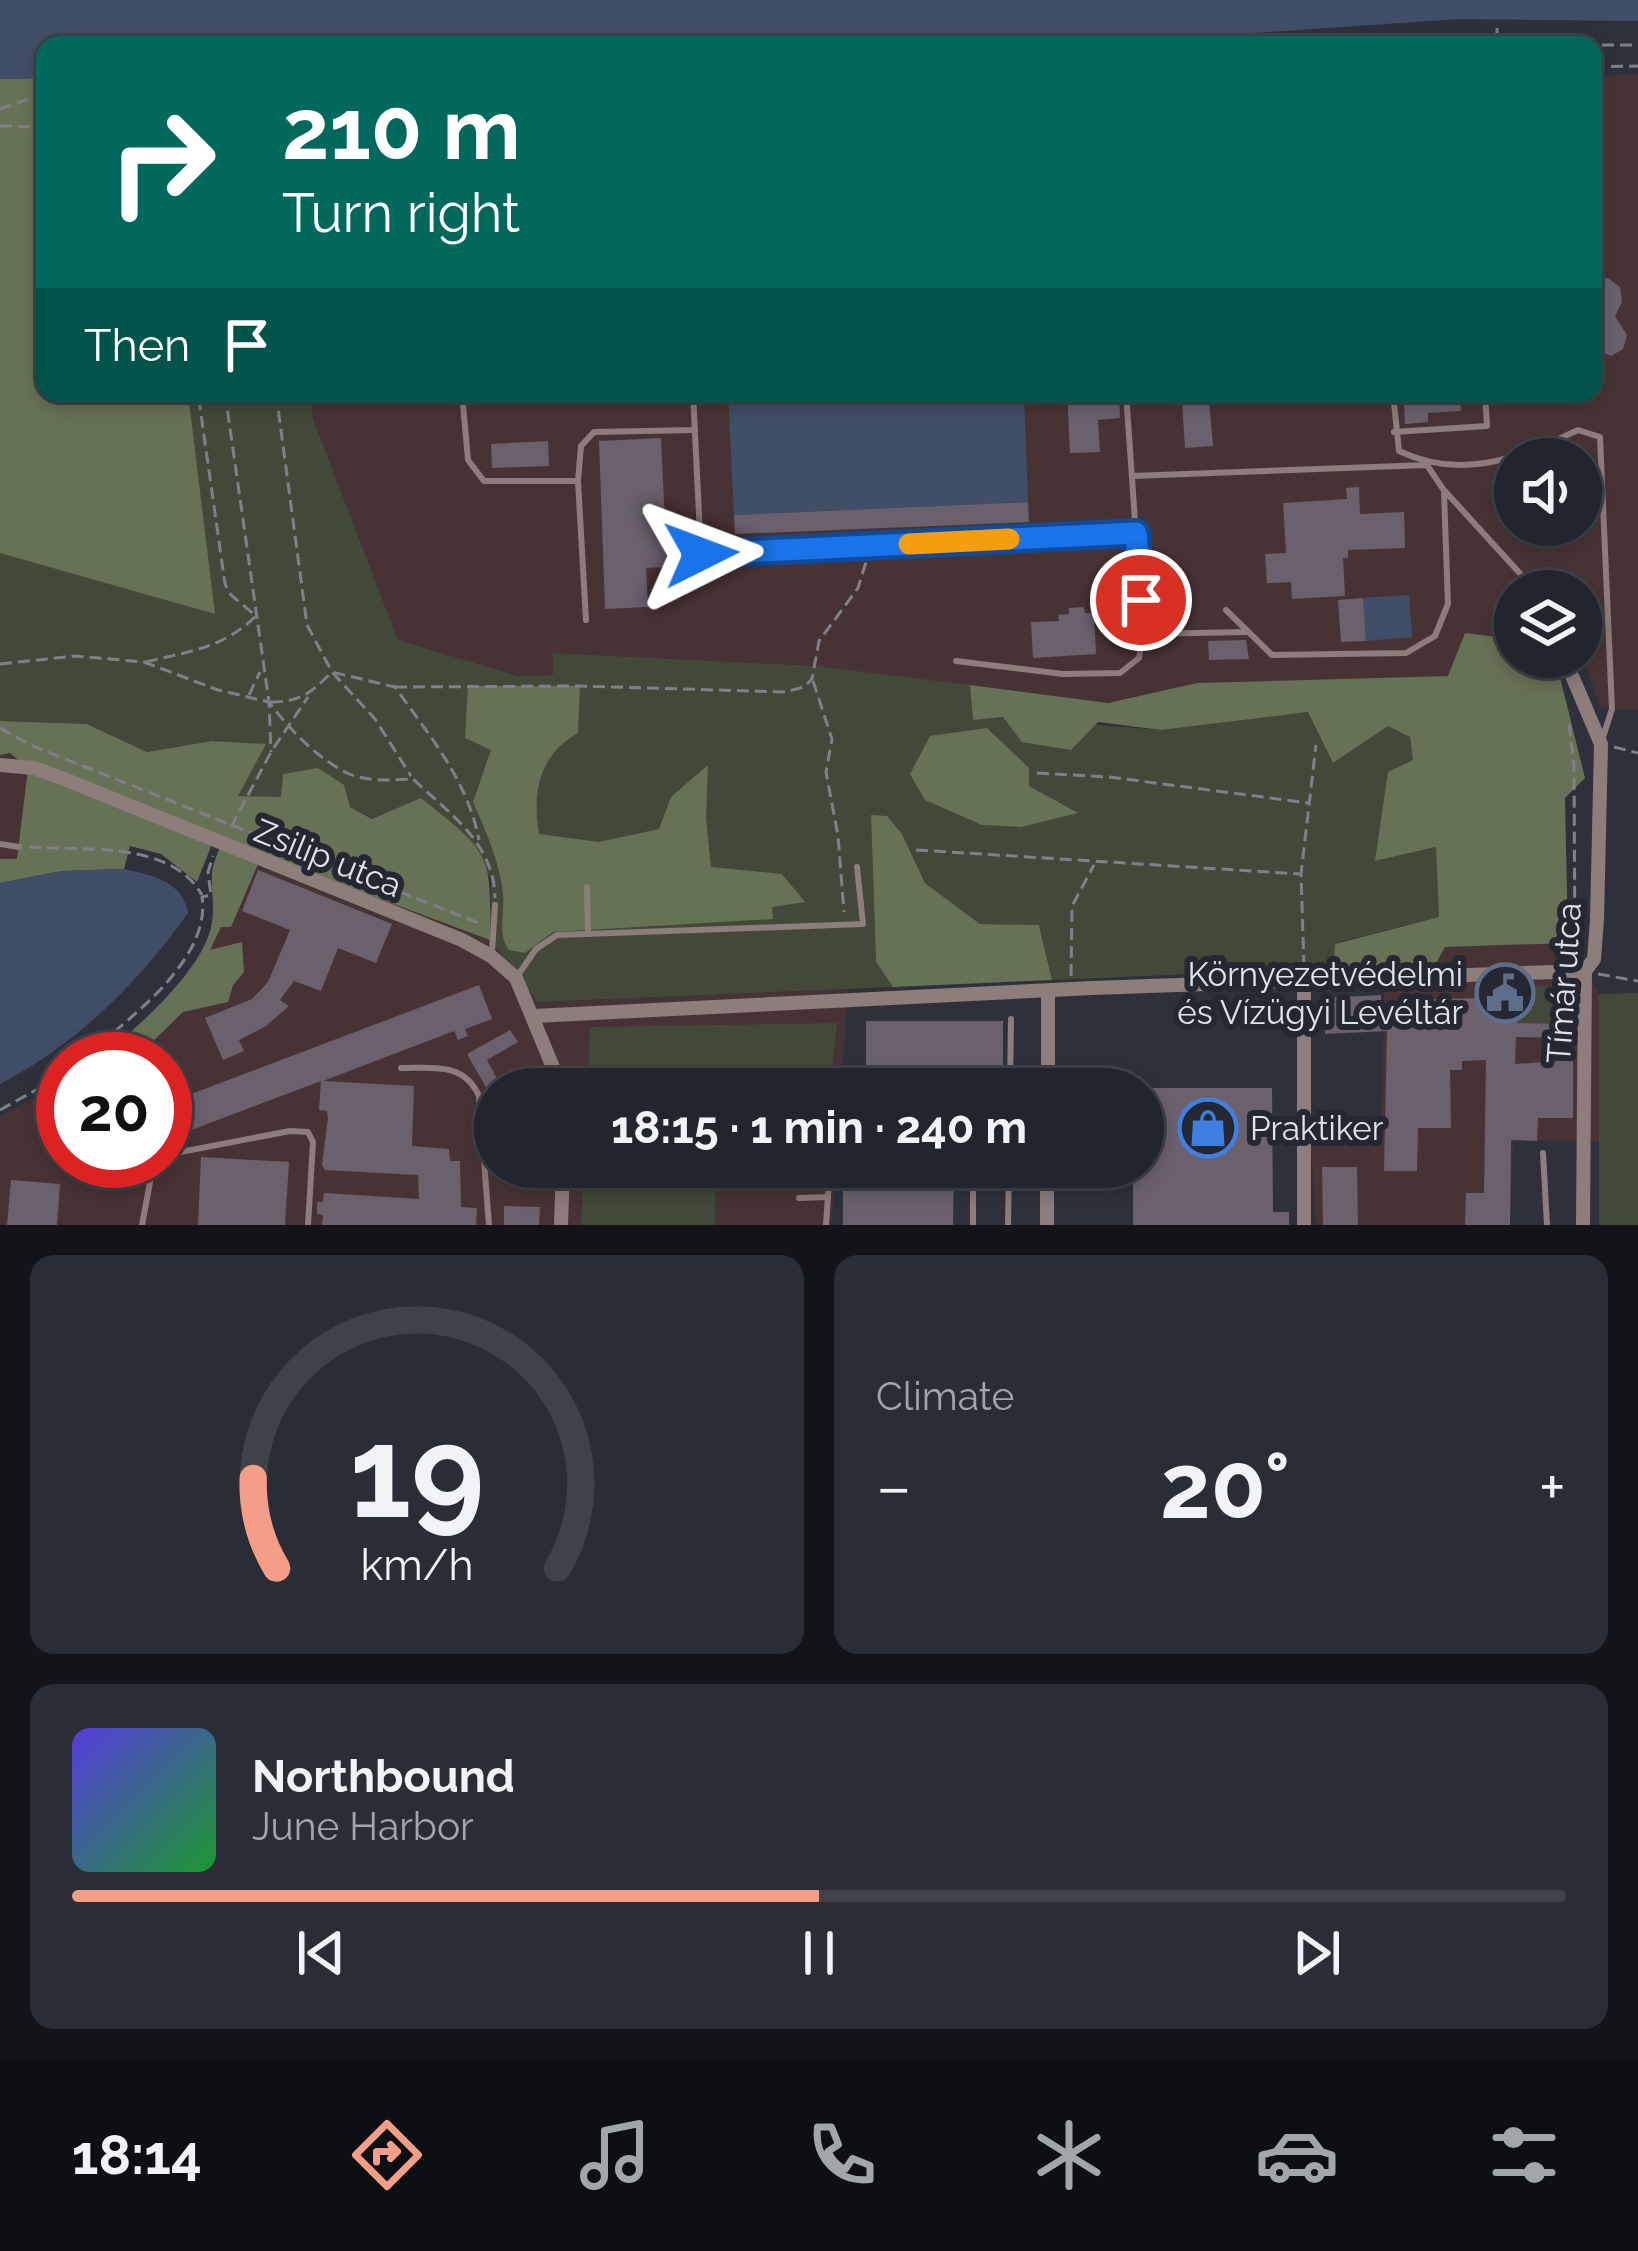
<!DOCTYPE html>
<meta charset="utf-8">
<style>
:root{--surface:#22252d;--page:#2a2d35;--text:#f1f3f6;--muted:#a2a5aa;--line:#3f4249;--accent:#f49e88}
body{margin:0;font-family:Raleway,sans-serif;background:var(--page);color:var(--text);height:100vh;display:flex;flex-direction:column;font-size:45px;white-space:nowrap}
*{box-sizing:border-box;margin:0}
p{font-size:39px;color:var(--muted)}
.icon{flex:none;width:66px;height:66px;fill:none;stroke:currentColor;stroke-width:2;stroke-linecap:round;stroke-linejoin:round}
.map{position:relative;height:1225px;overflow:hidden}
.sheet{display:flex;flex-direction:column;gap:30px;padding:30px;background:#131419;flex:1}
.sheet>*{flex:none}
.banner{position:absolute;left:36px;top:36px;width:1566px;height:366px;border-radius:24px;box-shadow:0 6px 18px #0003,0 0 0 3px var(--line);background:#00695c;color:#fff;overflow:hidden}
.buttons{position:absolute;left:1494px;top:438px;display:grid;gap:24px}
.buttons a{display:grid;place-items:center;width:108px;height:108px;border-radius:50%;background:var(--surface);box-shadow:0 6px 18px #0003,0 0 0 3px var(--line);font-size:60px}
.speed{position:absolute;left:36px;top:1032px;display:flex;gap:24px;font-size:60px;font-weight:700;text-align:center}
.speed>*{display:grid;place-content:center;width:156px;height:156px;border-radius:50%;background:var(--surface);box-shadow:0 6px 18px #0003,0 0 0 3px var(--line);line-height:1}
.speed .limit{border:18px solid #d22;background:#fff;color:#111}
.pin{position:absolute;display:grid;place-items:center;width:102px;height:102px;color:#fff;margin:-51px;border:6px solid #fff;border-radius:50%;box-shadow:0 3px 12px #0007}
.me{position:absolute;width:132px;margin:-66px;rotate:87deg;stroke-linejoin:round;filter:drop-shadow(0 0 9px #0008)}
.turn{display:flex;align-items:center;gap:42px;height:252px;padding:0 48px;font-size:54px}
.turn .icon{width:156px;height:156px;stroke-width:2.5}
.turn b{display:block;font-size:84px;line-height:102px}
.then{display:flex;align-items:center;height:114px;padding:0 48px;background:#0003;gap:24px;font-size:45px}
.big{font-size:90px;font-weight:700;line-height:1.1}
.sheet .card{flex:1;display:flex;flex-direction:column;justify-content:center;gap:18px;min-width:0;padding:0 42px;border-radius:24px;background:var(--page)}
.sheet .dial{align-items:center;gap:0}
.dial svg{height:312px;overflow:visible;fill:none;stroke:var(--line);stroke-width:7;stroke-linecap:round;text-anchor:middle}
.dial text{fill:var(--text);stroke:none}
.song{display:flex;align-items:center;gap:36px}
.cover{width:144px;height:144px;border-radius:18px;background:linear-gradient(135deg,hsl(250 70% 55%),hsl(130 70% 35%))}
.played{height:12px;border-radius:6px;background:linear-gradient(90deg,var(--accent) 50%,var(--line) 50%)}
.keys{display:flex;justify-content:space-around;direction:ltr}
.heat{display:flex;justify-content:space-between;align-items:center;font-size:66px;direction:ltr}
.sheet .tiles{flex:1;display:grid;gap:30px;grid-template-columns:1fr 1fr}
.card:last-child{grid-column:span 2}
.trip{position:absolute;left:474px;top:1068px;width:690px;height:120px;border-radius:60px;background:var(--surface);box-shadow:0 6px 18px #0003,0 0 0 3px var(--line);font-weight:700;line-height:120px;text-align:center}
.menu{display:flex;height:192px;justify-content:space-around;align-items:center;background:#0e0f12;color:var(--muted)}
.menu .icon{width:84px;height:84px}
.menu .on{color:var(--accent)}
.menu b{font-size:54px;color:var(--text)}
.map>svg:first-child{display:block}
</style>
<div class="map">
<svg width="1638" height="1225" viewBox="0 0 1638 1225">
<rect width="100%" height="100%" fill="#2e313c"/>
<g fill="#483334" fill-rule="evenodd">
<path d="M1638 74V710L1601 708 1581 654V591H1515V639L1465 633 1449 676 1197 683 1108 703 816 666 554 653 553 675 518 676 398 640 313 419 311 393H1593V76ZM1515 459H1581V525H1515Z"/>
<path d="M10 753 28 767 17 860 0 859V755Z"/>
<path d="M262 854 490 940 538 1002 848 989 841 1089H495V1167H836L831 1225H0V1116L63 1083V1161H165V1059H135L183 1012 228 1002 241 942 209 952 221 926 231 927Z"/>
<path d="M1568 943 1599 994V1141L1513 1140 1510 1225H1316L1311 1146H1381L1385 966 1434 965 1445 947Z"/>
</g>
<g fill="#424938">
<path d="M45 78V393H311L313 419 398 640 518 676 553 675V653L816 666 970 685 973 720 1003 717 1161 730 1309 712 1333 763 1388 725 1410 737 1413 760 1376 861 1437 847 1439 917 1335 943 1333 968 1052 980 1039 925 980 924 925 883 902 834 871 815 876 962 893 987 538 1002 490 940 491 877 350 807 281 797 237 796 265 744 212 741 147 752 87 724 0 721V79Z"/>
<path d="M1517 986 1578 987V1024L1517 1023Z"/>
<path d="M1638 993V1225H1599V994Z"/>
<path d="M837 1023 830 1089H588L590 1027Z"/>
<path d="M584 1167H822L820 1182 715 1188V1225H581Z"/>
</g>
<g fill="#667256">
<path d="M45 78V393H188L215 614 0 553V79Z"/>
<path d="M1465 633 1515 639V657H1555L1585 778 1565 798 1568 943 1445 947 1435 965 1333 968 1335 944 1439 917 1436 847 1375 861 1388 772 1413 760 1410 737 1388 726 1333 763 1308 712 1161 730 1098 722 1071 750 1022 742 1003 717 973 720 970 685 1108 703 1197 683 1448 676Z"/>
<path d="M468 686H580L578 733C539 755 532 792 539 834L599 842 659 829 671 797 708 765 706 818 711 867 782 874 805 902 772 907 773 919 553 932 525 953 509 950C497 934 505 914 503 894 500 863 486 831 473 802L491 750 465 738Z"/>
<path d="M0 721 87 724 147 752 212 741 266 744 238 796 281 797 283 774 318 768 344 785 350 807 372 819 421 798C489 853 492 850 490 940L262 855 231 927H221L210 950 242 942 244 972 233 985 228 1002 183 1012 135 1059H98C134 1031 197 976 210 931 216 911 211 894 212 874 212 866 217 855 220 847L212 844 197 882 161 854 130 846 124 869 62 871 0 883V859H17L28 768 10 753 0 755Z"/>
<path d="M987 728 1029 768V786L1078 813 1021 827 982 825 925 800 910 774 930 736Z"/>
<path d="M871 815 887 816 902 834 925 883 980 924 1039 925 1052 980 893 987 876 962Z"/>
</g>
<g fill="#414e67">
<path d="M0 0H1638V21L1458 19 1080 45H45V78L0 79Z"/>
<path d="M728 393H1024L1028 502 734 515Z"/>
<path d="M1409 595 1412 637 1366 641 1363 598Z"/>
<path d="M124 869C151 875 183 881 188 913 138 983 77 1044 0 1084V883L62 871Z"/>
</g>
<g fill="#6a616c">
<path d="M1608 278 1620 287 1622 302 1615 316 1627 335 1623 349 1611 356 1593 348V325L1602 317 1593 313V280Z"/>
<path d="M1067 393H1119L1120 418 1098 420 1100 452 1070 453Z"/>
<path d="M1411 393H1460L1461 411 1428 413V422L1405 424 1404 401 1412 400Z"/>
<path d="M1209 399 1213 446 1185 448 1182 401Z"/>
<path d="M661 438 667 567 646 568 648 607 605 609 599 441Z"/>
<path d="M548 441 549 466 492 468 491 444Z"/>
<path d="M1359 487 1360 514 1404 512 1405 548 1348 550V558H1343L1345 596 1292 599 1291 582 1267 583 1265 554 1286 553 1283 503 1347 499 1346 488Z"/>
<path d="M1028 502 1029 522 735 534 734 515Z"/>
<path d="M1363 598 1366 641 1341 642 1338 600Z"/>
<path d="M1084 607 1085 613H1094L1096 654 1033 658 1031 622 1059 621 1058 615 1069 614V608Z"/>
<path d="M1246 640 1249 659 1209 660 1208 641Z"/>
<path d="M258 870 392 924 376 963 338 948 321 991 294 981 280 1000 289 1006 266 1026 239 1040 244 1051 223 1060 205 1018 252 999 268 982 290 930 242 911Z"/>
<path d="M479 985 492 1019 465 1029 468 1036 458 1040 454 1031 323 1081 414 1086 412 1146 449 1149 450 1161H460L461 1207 477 1208 476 1225H322L323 1215 317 1214V1202H323L324 1193 419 1199 418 1175 325 1170 322 1165 328 1118 327 1111 319 1110 321 1081 165 1140V1104Z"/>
<path d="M1517 986V1023L1573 1024V1038L1516 1037 1515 1064 1573 1060V1118H1538L1537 1141 1511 1140 1510 1225H1465L1466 1193H1484L1486 1060 1462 1061V1070H1450L1451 1128H1418L1417 1171H1384L1387 1031 1325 1034 1323 998 1381 995 1382 1016H1434V999L1487 998V987Z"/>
<rect x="866" y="1021" width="137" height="68"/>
<path d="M510 1030 518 1042 487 1060 499 1082 487 1089 467 1054Z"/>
<path d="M1143 1088H1272L1273 1212H1289V1225H1133V1167H1143Z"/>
<path d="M201 1157 289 1162 285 1225H198Z"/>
<path d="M843 1167H954L953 1225H843Z"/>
<path d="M1322 1167H1357L1358 1225H1323Z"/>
<path d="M11 1180 60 1184 57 1225H7Z"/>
<path d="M504 1206 540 1207 539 1225H504Z"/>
</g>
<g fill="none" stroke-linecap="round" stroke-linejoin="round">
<g stroke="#7e818a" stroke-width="3" stroke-dasharray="12 6" stroke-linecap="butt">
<path d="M1497 28V45"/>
<path d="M1566 45H1638"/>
<path d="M1593 67 1638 66"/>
<path d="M0 109 45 93"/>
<path d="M0 126 45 127"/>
<path d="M225 393 269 702 271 752"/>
<path d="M276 393 307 625 332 672 375 719 411 776"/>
<path d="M146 662C189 651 222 649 256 616L231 595 225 584 198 393"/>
<path d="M0 664 75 656 144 662 218 690 269 702C288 728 317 758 347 773 367 782 392 780 413 779 450 814 494 843 495 898"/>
<path d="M813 681 832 739 826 772 838 836 844 912"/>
<path d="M395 687 580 686 785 692 804 687 812 679 819 641 858 588 867 559"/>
<path d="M249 695 260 672"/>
<path d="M271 702C300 702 311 693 332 672L395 687C429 735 468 781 479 840"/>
<path d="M1569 724 1574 765 1575 958"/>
<path d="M0 728 35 747 481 924"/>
<path d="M1614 747 1638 753"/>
<path d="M1037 773 1109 777 1309 803"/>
<path d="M231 827 271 752 308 697"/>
<path d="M29 847C83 851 171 840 202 895"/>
<path d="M916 850 1301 874"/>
<path d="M1304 967 1301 874 1316 745"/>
<path d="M1598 974 1638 981"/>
<path d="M1071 976 1072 906 1094 865"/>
<path d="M122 1048 114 1032C151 1001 210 950 202 897L211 895 208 872 213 856"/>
<path d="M85 1059 113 1033"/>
<path d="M0 1110 63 1075"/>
</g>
<g stroke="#8d7d7b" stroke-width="6">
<path d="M462 393 468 460 484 481H578"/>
<path d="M693 393 701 554 1136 533"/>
<path d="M1393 393 1399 451C1462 481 1519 458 1578 430L1600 437 1612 709 1603 737"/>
<path d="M1394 432 1487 426 1485 393"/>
<path d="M1132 476 1427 465 1443 489 1536 591"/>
<path d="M1226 610 1272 655 1406 653 1435 636 1448 604 1444 493"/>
<path d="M586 620 578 481 581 446 594 432 695 430"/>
<path d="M1143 634 1247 632"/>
<path d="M956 661 1063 674 1120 673 1139 658 1143 634 1126 393"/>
<path d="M0 844 19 847"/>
<path d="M587 887 588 934"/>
<path d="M492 952 495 905"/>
<path d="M518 975 536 949 557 935 863 924 857 867"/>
<path d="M401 1068C433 1068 464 1062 479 1096L489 1225"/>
<path d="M1010 1089 1011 1019"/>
<path d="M1543 1153 1547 1225"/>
<path d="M165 1155 290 1131 308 1132 313 1142 308 1225"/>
<path d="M973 1167V1225"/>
<path d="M799 1198 828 1197"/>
<path d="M142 1225 154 1161"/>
<path d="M826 1225 830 1167"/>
<path d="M1008 1225 1009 1167"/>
</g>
<g stroke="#8d7d7b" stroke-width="14">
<path d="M1564 657 1601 744 1597 920 1594 959 1585 971 1583 1225"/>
<path d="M0 765 34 768 64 779 462 940 491 956 516 978 562 1089"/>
<path d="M534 1016 1092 988 1585 971"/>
<path d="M1048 1089V992"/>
<path d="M561 1225 563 1167"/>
<path d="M1047 1225V1167"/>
<path d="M1304 1225V981"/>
</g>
</g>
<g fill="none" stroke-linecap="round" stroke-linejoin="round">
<g stroke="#114b97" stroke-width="30">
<path id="route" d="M701 554 1136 533 1141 600"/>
</g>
<use href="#route" stroke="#1a73e8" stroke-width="21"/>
<path stroke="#f59e0b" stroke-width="21" d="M909 544 1009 539"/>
</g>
<defs>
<g id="civic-ring" transform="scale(3)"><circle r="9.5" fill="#252732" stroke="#5c6f8a" stroke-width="1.5"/><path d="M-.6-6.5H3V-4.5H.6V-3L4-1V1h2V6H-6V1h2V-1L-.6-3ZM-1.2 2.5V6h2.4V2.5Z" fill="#5c6f8a"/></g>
<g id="shop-ring" transform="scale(3)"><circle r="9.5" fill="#252732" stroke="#3f7fe0" stroke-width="1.5"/><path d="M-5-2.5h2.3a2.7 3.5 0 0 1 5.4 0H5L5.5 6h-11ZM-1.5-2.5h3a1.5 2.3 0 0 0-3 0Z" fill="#3f7fe0"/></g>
</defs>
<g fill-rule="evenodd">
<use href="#civic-ring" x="1505" y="993"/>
<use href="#shop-ring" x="1208" y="1128"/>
</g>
<g text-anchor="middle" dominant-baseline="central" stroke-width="12" stroke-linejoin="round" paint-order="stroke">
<g font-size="33" fill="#e1e3ea" stroke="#252732">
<text transform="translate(328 858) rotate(22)">Zsilip utca</text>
<text transform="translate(1564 983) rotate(-86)">Tímár utca</text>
</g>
<g font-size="33" fill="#e1e3ea" stroke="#252732" text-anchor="end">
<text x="1463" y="974">Környezetvédelmi<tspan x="1463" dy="38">és Vízügyi Levéltár</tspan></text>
<text x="1250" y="1128" text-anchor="start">Praktiker</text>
</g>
</g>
</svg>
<div class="buttons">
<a><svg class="icon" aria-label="sound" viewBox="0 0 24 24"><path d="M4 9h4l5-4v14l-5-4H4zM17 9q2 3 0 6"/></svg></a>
<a><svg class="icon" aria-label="layers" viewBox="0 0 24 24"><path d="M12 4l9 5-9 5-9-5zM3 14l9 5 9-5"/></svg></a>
</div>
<div class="speed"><div class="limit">20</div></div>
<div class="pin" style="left:1141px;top:600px;background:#d93025"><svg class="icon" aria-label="arrive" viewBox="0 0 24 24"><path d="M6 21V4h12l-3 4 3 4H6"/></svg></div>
<svg class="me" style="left:701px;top:554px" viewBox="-20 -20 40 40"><path d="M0-17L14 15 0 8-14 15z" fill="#1a73e8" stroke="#fff" stroke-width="4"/></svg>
<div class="trip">18:15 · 1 min · 240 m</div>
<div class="banner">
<div class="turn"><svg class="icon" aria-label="right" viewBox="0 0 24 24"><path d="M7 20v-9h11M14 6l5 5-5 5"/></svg><div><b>210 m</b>Turn right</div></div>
<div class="then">Then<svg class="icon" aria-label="arrive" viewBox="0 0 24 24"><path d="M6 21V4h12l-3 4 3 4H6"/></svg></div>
</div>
</div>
<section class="sheet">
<div class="tiles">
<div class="card dial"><svg viewBox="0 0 100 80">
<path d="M14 69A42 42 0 1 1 86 69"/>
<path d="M14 69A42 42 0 0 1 8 46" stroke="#f49e88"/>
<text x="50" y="56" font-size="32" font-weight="700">19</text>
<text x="50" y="72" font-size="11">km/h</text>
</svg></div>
<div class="card"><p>Climate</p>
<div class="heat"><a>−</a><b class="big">20°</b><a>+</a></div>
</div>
<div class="card">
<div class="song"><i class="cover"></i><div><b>Northbound</b><p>June Harbor</p></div></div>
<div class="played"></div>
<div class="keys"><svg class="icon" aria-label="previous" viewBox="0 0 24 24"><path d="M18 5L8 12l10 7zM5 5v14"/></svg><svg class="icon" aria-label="pause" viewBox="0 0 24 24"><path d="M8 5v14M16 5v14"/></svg><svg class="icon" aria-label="next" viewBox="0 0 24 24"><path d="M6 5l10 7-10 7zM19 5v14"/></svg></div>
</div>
</div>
</section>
<nav class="menu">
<b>18:14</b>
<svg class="icon on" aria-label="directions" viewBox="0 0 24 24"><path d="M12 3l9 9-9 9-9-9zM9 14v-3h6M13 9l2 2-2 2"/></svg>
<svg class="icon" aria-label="music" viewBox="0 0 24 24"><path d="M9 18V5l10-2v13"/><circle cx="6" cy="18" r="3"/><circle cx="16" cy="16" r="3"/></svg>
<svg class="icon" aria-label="phone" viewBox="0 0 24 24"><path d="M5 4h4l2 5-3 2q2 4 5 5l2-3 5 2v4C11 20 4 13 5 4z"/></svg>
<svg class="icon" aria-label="climate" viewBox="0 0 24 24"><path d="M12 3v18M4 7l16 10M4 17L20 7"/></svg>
<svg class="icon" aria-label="car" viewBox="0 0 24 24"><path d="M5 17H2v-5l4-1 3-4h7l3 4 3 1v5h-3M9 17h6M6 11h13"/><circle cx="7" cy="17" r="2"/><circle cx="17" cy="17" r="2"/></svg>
<svg class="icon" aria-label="filters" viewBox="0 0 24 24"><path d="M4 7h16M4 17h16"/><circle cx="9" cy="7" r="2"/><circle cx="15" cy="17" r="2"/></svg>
</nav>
